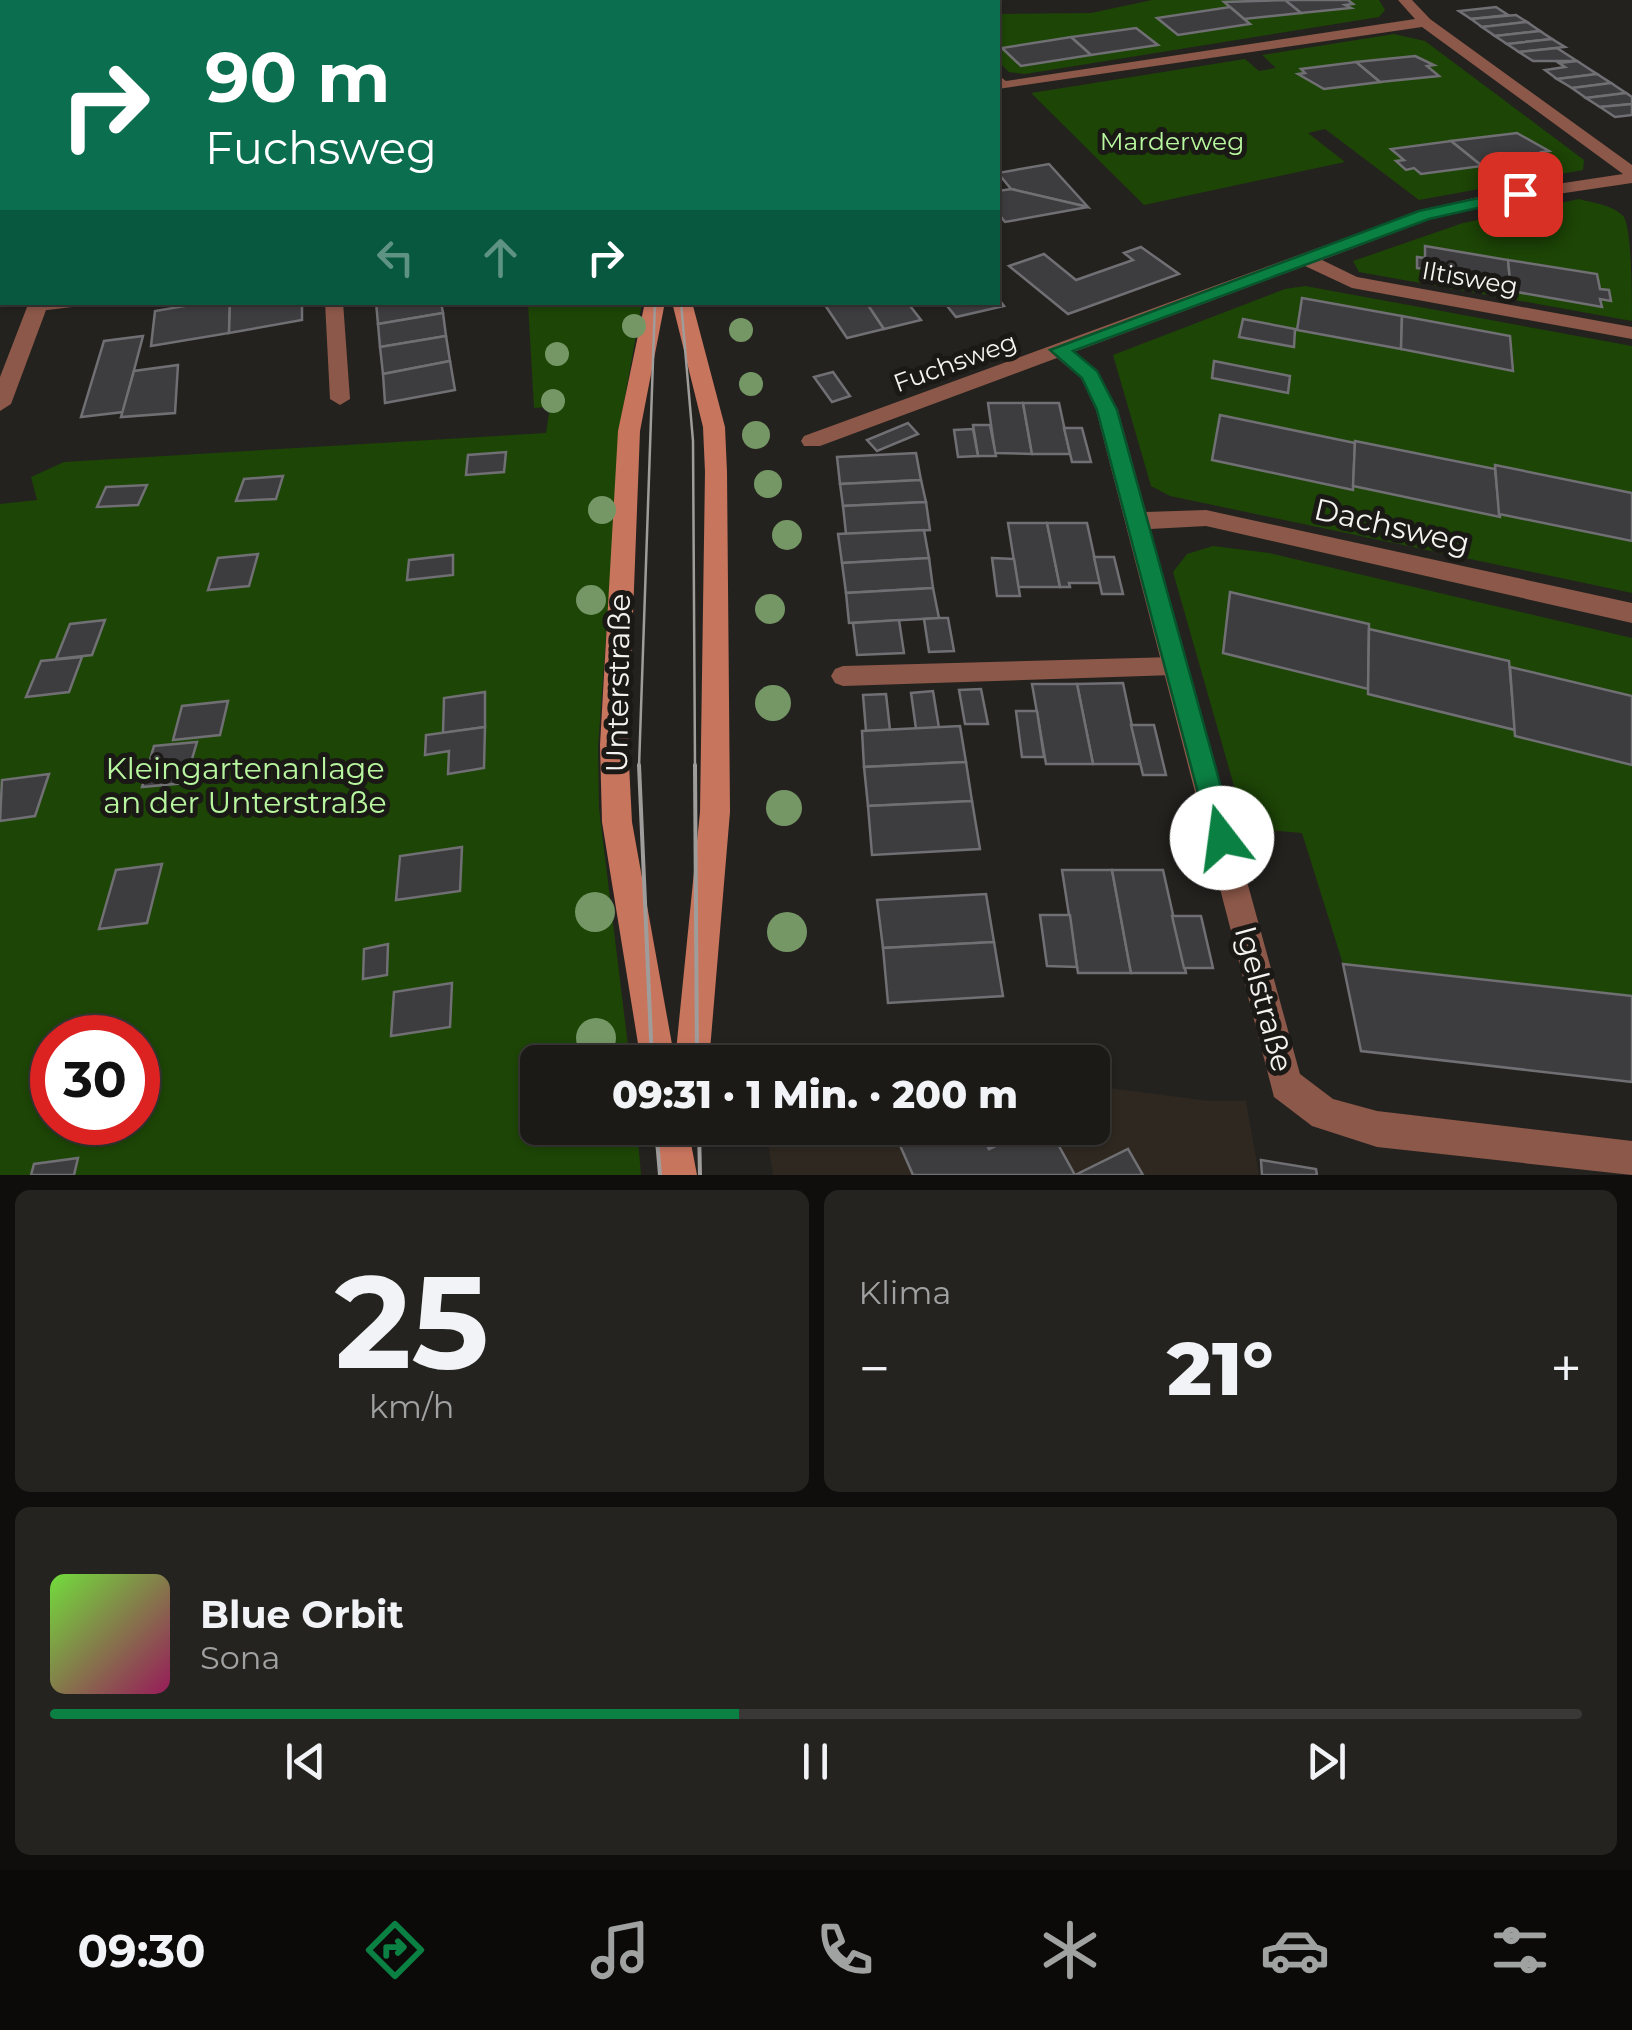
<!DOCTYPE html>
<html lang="de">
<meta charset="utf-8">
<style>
:root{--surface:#1b1a17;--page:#242320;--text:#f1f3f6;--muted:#a0a1a1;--line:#393836;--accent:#0b8043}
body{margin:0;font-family:Montserrat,sans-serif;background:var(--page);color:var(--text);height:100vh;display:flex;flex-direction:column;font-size:38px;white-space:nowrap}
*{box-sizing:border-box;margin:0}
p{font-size:32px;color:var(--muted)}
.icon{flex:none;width:55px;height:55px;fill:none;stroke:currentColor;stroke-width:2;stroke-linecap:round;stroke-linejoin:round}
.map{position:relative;height:1175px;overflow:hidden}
.drawer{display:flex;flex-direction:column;gap:15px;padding:15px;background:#0f0e0d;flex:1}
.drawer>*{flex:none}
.banner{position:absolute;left:0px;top:0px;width:1000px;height:305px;box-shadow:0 2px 8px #0004,0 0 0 2px var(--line);background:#0b6e4f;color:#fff;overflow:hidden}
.speed{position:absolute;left:30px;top:1015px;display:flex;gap:20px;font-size:50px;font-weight:700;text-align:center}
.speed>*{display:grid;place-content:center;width:130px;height:130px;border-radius:50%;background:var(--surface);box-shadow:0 2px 8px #0004,0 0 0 2px var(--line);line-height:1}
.speed .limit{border:15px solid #d22;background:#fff;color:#111}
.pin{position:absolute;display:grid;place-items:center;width:85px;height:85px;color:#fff;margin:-42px;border-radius:20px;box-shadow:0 5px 15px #0006}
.me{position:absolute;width:110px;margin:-55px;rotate:345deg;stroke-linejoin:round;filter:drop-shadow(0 0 8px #0008)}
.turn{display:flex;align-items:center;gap:35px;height:210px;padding:0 40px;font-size:45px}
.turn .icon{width:130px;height:130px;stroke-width:2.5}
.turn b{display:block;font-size:70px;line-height:85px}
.lanes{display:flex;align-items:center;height:95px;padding:0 40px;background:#0003;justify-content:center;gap:50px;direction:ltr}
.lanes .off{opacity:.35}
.big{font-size:75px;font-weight:800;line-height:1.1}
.drawer .widget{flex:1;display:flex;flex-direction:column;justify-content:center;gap:15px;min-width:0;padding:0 35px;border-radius:15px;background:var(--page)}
.drawer .dial{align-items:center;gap:0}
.dial b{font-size:130px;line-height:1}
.song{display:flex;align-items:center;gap:30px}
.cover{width:120px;height:120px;border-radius:15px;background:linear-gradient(135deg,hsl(100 70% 55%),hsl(330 70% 35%))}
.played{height:10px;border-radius:5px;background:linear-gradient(90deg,var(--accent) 45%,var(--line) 45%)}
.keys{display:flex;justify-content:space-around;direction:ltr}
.heat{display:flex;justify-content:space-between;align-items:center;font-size:55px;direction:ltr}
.drawer .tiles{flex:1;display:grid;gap:15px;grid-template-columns:1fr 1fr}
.widget:last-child{grid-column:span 2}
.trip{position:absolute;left:520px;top:1045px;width:590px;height:100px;border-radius:15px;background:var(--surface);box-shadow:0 2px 8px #0004,0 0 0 2px var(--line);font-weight:800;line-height:100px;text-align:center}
.dock{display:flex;height:160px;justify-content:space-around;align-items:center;background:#0b0a09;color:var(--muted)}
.dock .icon{width:70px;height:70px}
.dock .active{color:var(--accent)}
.dock b{font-size:45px;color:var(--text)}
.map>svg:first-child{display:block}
</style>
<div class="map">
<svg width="1632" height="1175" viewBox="0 0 1632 1175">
<rect width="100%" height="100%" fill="#24221f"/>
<g fill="#2e2820">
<path d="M753 1044 846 1054 915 1062H756Z"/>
<path d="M1093 1086 1209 1101H1246L1259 1175H773L766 1128H1092Z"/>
</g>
<g fill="#1d4506" fill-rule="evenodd">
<path d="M1152 0H1379L1385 10 1379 17 1025 74 1009 72 998 61V39L1002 38 998 33V14L1091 13Z"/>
<path d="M1394 34 1425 41 1584 160 1583 170 1419 200 1325 129 1308 133 1345 162 1144 205 1031 93 1245 59 1259 71 1276 68 1262 55Z"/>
<path d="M1579 199C1593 203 1614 205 1624 217 1632 233 1632 298 1632 321L1359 272 1353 261 1463 223Z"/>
<path d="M1305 286 1632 346V593L1170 496 1151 486 1113 355 1285 289Z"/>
<path d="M528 303H642L622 413 598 748 599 808 630 1062H538V1128H637L641 1175H0V504L37 500 31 477 64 462 546 433 550 407 534 408ZM52 1038H138V1122H52Z"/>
<path d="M1213 546 1269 553 1632 638V996L1343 964 1302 833 1246 828 1173 572 1187 554Z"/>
</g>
<g fill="#3d3d40" stroke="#706f73" stroke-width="2.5">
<path d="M1285 0H1348L1353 4 1345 5 1351 8 1301 13Z"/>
<path d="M1285 0 1301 13 1244 19 1224 2Z"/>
<path d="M1230 7 1250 24 1178 35 1157 18Z"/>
<path d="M1496 7 1508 15 1471 19 1459 11Z"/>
<path d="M1516 15 1527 22 1482 27 1471 19Z"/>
<path d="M1527 22 1540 31 1495 36 1482 27Z"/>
<path d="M1136 28 1158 45 1091 55 1071 37Z"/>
<path d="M1540 31 1552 39 1507 44 1495 36Z"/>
<path d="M1071 37 1091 55 1021 66 1002 48Z"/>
<path d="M1552 39 1565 47 1519 52 1507 44Z"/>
<path d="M1557 48 1577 61H1533L1519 52Z"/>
<path d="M1415 56 1434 65 1427 66 1439 76 1380 82 1356 62Z"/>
<path d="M1577 61 1597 74 1557 79 1545 70 1565 67 1559 63Z"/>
<path d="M1356 62 1380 82 1324 89 1298 74 1305 73 1301 69Z"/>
<path d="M1597 74 1611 83 1572 88 1557 79Z"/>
<path d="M1611 83 1626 93 1586 98 1572 88Z"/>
<path d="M1626 93 1632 97V104L1600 107 1586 98Z"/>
<path d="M1632 104V115L1615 117 1600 107Z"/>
<path d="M1517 133 1549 151 1542 152 1549 158 1482 166 1451 141Z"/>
<path d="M1451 141 1482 166 1421 174 1414 168 1406 170 1396 161 1404 160 1391 149Z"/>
<path d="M1049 164 1088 207 1011 189 998 173Z"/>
<path d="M1011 189 1088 207 1005 222 998 213V191Z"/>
<path d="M1425 246 1508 260 1511 291 1427 277V269L1417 268V257L1425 258Z"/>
<path d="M1141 247 1179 274 1068 314 1009 266 1044 254 1076 280 1133 260 1124 253Z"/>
<path d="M1508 260 1597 274 1600 289 1609 290 1611 301 1600 299 1602 307 1511 291Z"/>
<path d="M998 298 1004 306 956 317 944 302H998Z"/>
<path d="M1302 298 1402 316 1401 349 1297 330Z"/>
<path d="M208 302H230L229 333 151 346 155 311Z"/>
<path d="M230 302H302V320L229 333Z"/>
<path d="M376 302H441L443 313 378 324Z"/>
<path d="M823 302H866L884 329 847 338Z"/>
<path d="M866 302H907L921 320 884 329Z"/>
<path d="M443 313 446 336 380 347 378 324Z"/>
<path d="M1402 316 1510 336 1513 371 1401 349Z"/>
<path d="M1243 319 1295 329 1294 347 1239 337Z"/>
<path d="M143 336 123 412 81 417 104 341Z"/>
<path d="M446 336 450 361 383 374 380 347Z"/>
<path d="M450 361 455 390 385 403 383 374Z"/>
<path d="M1214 361 1290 376 1288 393 1212 378Z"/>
<path d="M178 365 175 413 121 417 134 371Z"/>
<path d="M833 372 850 396 832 402 814 377Z"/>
<path d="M988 403H1023L1032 454 995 453Z"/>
<path d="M1023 403H1059L1070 454H1032Z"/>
<path d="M1220 415 1355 443 1353 490 1212 460Z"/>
<path d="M908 423 918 434 877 451 867 440Z"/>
<path d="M973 425H990L996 456H978Z"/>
<path d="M1064 428H1082L1091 462H1072Z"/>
<path d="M973 429 978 456 958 457 954 430Z"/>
<path d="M1355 441 1495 469 1500 517 1353 486Z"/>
<path d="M506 452 504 472 466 475 468 455Z"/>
<path d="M916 453 921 480 840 484 837 457Z"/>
<path d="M1495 465 1632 493V541L1499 514Z"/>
<path d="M283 476 276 499 236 501 244 479Z"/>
<path d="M921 480 926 502 843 506 840 484Z"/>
<path d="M147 485 138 505 97 507 106 487Z"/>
<path d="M926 502 930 530 846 534 843 506Z"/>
<path d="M1008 523H1047L1060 587H1018Z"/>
<path d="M1047 523H1087L1100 583H1069L1070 587H1060Z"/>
<path d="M924 530 929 558 842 563 838 534Z"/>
<path d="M258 554 249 586 208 590 218 558Z"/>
<path d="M453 555V575L407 580 409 560Z"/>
<path d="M1094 557H1114L1123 594H1102Z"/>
<path d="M929 558 933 588 846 593 842 563Z"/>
<path d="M992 558 1014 559 1020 596H997Z"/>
<path d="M933 588 939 618 849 623 846 593Z"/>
<path d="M1230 592 1369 624 1368 689 1223 653Z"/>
<path d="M939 618H948L954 651 929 652 924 619Z"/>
<path d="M105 620 92 655 56 659 70 624Z"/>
<path d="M899 620 904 653 857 655 853 623Z"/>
<path d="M1369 629 1509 661 1515 730 1368 694Z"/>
<path d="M82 657 69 692 26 697 41 661Z"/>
<path d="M1510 667 1632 696V765L1515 736Z"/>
<path d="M1123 683 1140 764H1093L1077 684Z"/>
<path d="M1032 684H1077L1093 764H1046Z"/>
<path d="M981 689 988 724H965L959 690Z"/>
<path d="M933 691 939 728 916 729 911 693Z"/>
<path d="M485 692V727L443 733 444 698Z"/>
<path d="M886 694 890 730 866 731 863 695Z"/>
<path d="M228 701 220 735 173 740 182 706Z"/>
<path d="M1016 711H1037L1044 757H1022Z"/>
<path d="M1131 725H1154L1166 775H1143Z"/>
<path d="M960 726 966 762 864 767 862 731Z"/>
<path d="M485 727 484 768 448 774 449 751 425 755 426 735Z"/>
<path d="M197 742 185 783 142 787 154 746Z"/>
<path d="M966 762 972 801 868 806 864 767Z"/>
<path d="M49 774 35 816 0 821 2 780Z"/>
<path d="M972 801 980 849 872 855 868 806Z"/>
<path d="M462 847 460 891 396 900 400 856Z"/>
<path d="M162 864 147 923 99 929 116 870Z"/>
<path d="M1062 870H1112L1131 973H1078Z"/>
<path d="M1112 870H1163L1186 973H1131Z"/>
<path d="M986 894 994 942 883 948 877 900Z"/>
<path d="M1040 915H1070L1077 967 1047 966Z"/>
<path d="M1172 916H1201L1213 968H1184Z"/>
<path d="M994 942 1003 996 888 1003 883 948Z"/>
<path d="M388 944 387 975 363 979 364 949Z"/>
<path d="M1343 964 1632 996V1082L1361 1051Z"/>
<path d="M452 983 450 1027 391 1036 394 992Z"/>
<path d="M910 1128H979L989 1149 1035 1128H1049L1075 1175 1128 1149 1143 1175H913L895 1134Z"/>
<path d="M78 1158 74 1175H31L34 1164Z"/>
<path d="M1261 1160 1316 1169 1317 1175H1262Z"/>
</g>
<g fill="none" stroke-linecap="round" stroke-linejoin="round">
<g fill="#8c5849" fill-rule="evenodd">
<path d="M38 302H80L72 307 31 312V304Z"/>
<path d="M325 302H343L350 399 340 405 330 399Z"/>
<path d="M1174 657 1182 659 1186 666 1182 673 1174 675 843 686 835 683 831 676 835 669 843 666Z"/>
</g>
<g fill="#8c5849" fill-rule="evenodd">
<path d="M147 0H161V2H148Z"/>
<path d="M922 0H936L938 2H924Z"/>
<path d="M1398 0H1412L1430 19 1632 165V183L1490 204 1431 219 1322 260 1357 277 1632 327V339L1352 288 1305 266 1074 352 1097 370 1118 410 1146 512 1206 510 1632 603V623L1206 526 1150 529 1300 1074 1333 1099 1377 1111 1632 1141V1175L1377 1147 1312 1126 1274 1097 1096 410 1081 378 1057 358 820 446H804L801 441 804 436 1419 211 1490 194 1623 174 1422 27 998 89V75L1006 81 1415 19Z"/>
<path d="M2 117V127L0 128V118Z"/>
<path d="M29 302H49L11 404 0 411V377Z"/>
</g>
<g fill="#c8755e" fill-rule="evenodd">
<path d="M624 0H638V2H625Z"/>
<path d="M646 0H660V2H647Z"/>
<path d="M645 302H665L640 431 628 745 632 822 675 1061 700 812 705 472 703 427 672 302H692L725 427 727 472 730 812 709 1062H641L602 822 600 745 618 431Z"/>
<path d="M652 1128H688L697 1175H661Z"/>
</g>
<g stroke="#9f9d9b" stroke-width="2.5">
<path d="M681 302 693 441 695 767"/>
<path d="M639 767 655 302"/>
</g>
<g stroke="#9f9d9b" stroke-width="4">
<path d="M639 765 652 1062"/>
<path d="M695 765 697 1062"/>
<path d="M656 1128 660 1175"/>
<path d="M699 1128 700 1175"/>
</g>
</g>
<g fill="#759765">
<circle cx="634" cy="326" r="12"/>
<circle cx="741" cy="330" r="12"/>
<circle cx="557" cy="354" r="12"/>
<circle cx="751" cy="384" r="12"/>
<circle cx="553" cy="401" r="12"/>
<circle cx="756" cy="435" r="14"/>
<circle cx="768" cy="484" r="14"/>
<circle cx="602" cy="510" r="14"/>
<circle cx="787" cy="535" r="15"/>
<circle cx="591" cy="600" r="15"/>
<circle cx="770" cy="609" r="15"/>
<circle cx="773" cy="703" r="18"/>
<circle cx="784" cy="808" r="18"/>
<circle cx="595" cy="912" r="20"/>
<circle cx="787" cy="932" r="20"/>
<circle cx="596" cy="1038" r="20"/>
</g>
<path fill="#0b8043" stroke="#07532c" stroke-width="2.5" d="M1520 189 1528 194 1526 197 1429 219 1073 351 1097 371 1117 410 1235 838 1231 846 1222 850 1212 846 1097 410 1082 378 1050 350 1419 211Z"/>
<g text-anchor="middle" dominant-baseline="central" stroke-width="10" stroke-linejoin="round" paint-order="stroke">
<g font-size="25" fill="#b8f79f" stroke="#1b1916">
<text x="1172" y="141">Marderweg</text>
</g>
<g font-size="25" fill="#f5f3f1" stroke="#1b1916">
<text transform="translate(1470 278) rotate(10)">Iltisweg</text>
<text transform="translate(955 362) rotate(-20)">Fuchsweg</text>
</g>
<g font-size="30" fill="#f5f3f1" stroke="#1b1916">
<text transform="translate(1392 526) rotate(13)">Dachsweg</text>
<text transform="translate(618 683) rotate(-89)">Unterstraße</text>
<text transform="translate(1264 999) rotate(75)">Igelstraße</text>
</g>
<g font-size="30" fill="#b8f79f" stroke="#1b1916">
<text x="245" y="768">Kleingartenanlage<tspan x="245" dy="34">an der Unterstraße</tspan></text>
</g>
</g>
</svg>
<div class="speed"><div class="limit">30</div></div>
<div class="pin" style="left:1520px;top:194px;background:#d93025"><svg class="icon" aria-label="arrive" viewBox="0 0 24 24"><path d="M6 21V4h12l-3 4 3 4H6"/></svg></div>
<svg class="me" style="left:1222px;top:838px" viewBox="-20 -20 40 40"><circle r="19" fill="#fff"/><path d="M0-13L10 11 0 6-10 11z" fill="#0b8043"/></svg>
<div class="trip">09:31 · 1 Min. · 200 m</div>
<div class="banner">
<div class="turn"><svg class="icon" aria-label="right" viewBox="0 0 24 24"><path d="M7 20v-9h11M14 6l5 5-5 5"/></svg><div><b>90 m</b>Fuchsweg</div></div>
<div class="lanes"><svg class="icon off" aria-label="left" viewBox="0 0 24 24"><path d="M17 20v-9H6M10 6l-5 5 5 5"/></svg><svg class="icon off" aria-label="ahead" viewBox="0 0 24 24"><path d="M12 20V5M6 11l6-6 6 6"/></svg><svg class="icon" aria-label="right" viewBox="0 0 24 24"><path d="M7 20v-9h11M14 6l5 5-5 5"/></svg></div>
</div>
</div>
<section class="drawer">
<div class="tiles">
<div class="widget dial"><b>25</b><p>km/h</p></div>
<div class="widget"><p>Klima</p>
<div class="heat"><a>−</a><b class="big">21°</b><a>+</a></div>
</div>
<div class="widget">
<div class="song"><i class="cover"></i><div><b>Blue Orbit</b><p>Sona</p></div></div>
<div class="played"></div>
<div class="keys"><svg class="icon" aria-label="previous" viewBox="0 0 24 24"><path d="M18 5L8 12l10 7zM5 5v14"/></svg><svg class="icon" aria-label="pause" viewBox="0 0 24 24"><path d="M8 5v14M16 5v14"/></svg><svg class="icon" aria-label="next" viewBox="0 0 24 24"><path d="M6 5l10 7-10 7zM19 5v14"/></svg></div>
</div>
</div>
</section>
<nav class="dock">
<b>09:30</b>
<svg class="icon active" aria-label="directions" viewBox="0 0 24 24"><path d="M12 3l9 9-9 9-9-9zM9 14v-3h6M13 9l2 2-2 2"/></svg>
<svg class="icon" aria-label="music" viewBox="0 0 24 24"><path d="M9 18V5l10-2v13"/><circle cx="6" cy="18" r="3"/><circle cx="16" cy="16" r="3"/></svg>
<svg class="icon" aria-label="phone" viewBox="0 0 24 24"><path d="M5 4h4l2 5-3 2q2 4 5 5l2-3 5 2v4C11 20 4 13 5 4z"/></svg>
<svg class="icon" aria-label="climate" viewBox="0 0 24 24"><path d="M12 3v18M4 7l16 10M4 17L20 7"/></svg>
<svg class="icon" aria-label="car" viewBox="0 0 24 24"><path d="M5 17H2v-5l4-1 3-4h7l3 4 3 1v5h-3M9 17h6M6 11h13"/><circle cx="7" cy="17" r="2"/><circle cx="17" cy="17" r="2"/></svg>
<svg class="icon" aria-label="filters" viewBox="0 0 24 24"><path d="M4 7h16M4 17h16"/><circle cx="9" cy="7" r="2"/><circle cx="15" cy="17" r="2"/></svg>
</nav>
